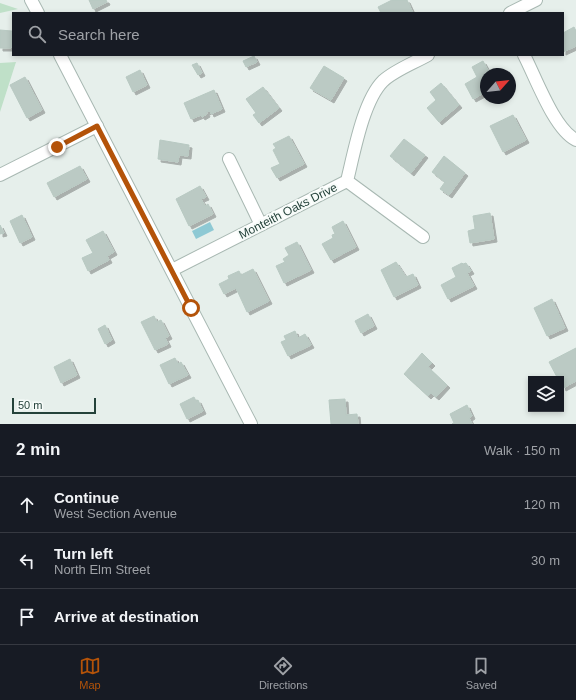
<!DOCTYPE html>
<html lang="en">
<head>
<meta charset="utf-8">
<style>
  :root { --surface:#171b24; --page:#20242c; --text:#f1f3f6; --muted:#9ea1a6; --line:#363941; --accent:#b45309 }
  body { margin:0; font-family:Arial,sans-serif; background:var(--page); color:var(--text) }
  .controls { position:absolute; right:12px; bottom:12px; display:grid; overflow:hidden; border-radius:0px; box-shadow:0 2px 6px #0003 }
  .controls button { width:36px; height:36px; display:grid; place-items:center; padding:0; border:0; border-bottom:1px solid var(--line); background:var(--surface); color:var(--text); font:20px sans-serif }
  .compass { position:absolute; left:480px; top:68px; width:36px; height:36px; border-radius:50%; background:var(--surface); box-shadow:0 2px 6px #0003; rotate:63deg }
  .scale { position:absolute; left:12px; bottom:10px; width:84px; box-sizing:border-box; padding-left:4px; border:2px solid #24423a; border-top:0; font-size:11px; line-height:14px; white-space:nowrap; color:#24423a; -webkit-text-stroke:3px #f7fbf9; paint-order:stroke }
  .stop { position:absolute; width:12px; height:12px; margin:-9px; border:3px solid #b45309; border-radius:50%; background:#fff }
  .stop.end { background:#b45309; border-color:#fff; box-shadow:0 1px 4px #0008 }
  .list { margin:0; padding:0; list-style:none }
  h2 { display:flex; justify-content:space-between; align-items:center; height:52px; margin:0; padding:0 16px; font-size:17px }
  h2 small { font-size:13px; font-weight:400; color:var(--muted) }
  .list li { display:grid; grid-template-columns:26px 1fr auto; gap:12px; align-items:center; box-sizing:border-box; height:56px; padding:0 16px; border-top:1px solid var(--line) }
  .list b { display:block; font-size:15px; white-space:nowrap }
  .list p { margin:0; font-size:13px; white-space:nowrap; color:var(--muted) }
  .list em { font-size:13px; font-style:normal; color:var(--muted) }
  .icon { flex:none; width:22px; height:22px; fill:none; stroke:currentColor; stroke-width:2; stroke-linecap:round; stroke-linejoin:round }
  .map { position:relative; flex:none; width:576px; height:424px; overflow:hidden }
  .search { position:absolute; background:var(--surface); box-shadow:0 2px 6px #0003; left:12px; right:12px; top:12px; height:44px; display:flex; align-items:center; gap:10px; box-sizing:border-box; padding:0 14px; border-radius:0px; color:var(--muted); font-size:15px }
  .sheet { height:220px; background:var(--surface) }
  nav { display:flex; justify-content:space-around; align-items:center; box-sizing:border-box; height:56px; border-top:1px solid var(--line); background:var(--surface); font-size:11px; color:var(--muted) }
  nav a { display:grid; justify-items:center; gap:2px }
  nav .on { color:var(--accent) }
  .map>svg:first-child { display:block }
</style>
</head>
<body>
<div class="map">
<svg width="576" height="424" viewBox="0 0 576 424">
  <defs>
    <filter id="shadow"><feDropShadow dx="3" dy="3" stdDeviation="0" flood-color="#0004"/></filter>
  </defs>
  <rect width="100%" height="100%" fill="#e6efeb"/>
  <!-- green -->
  <path fill="#bfe0c8" d="M0,3L18,9L0,13Z
    M16,62L0,112V63Z"/>
  <!-- water -->
  <path fill="#8ec9d4" d="M210,222L214,230L196,239L192,231Z"/>
  <!-- building -->
  <path fill="#bbcac4" stroke="#b8c9c2" filter="url(#shadow)" d="M89,0H106L107,2L93,9Z
    M392,0H407L413,13H381L378,7Z
    M574,27L576,31V46L563,52V33Z
    M0,30L12,31L11,48H0Z
    M254,56L257,62L246,67L243,61Z
    M483,61L490,74H486V92L473,99L465,84L477,77L472,67Z
    M197,63L202,73L198,75L192,65Z
    M324,66L344,78L331,100L310,88Z
    M140,70L147,85L133,92L126,77Z
    M25,77L42,110L27,118L10,85Z
    M441,83L459,105L439,122L427,108L436,100L430,92Z
    M263,87L279,108L259,123L253,115L256,113L246,99Z
    M214,90L222,109L211,114L210,111L206,112L207,114L202,117L201,115L191,119L184,103Z
    M513,115L526,140L503,152L490,126Z
    M289,136L304,164L277,178L271,168L280,164L273,150L276,148L273,144Z
    M404,139L425,155L411,173L390,156Z
    M160,140L189,145L188,156L179,155L178,162L158,159Z
    M444,156L465,173L449,195L440,189L445,182L432,172Z
    M80,166L87,179L54,197L47,183Z
    M200,186L206,197L201,199L205,206L208,204L213,214L189,226L176,199Z
    M490,213L494,239L470,243L468,231L475,229L473,216Z
    M22,215L32,237L20,243L10,221Z
    M343,221L356,247L331,260L322,244L333,238L332,235L335,234L332,227Z
    M0,225L4,233L0,234Z
    M103,231L114,252L107,256L109,260L88,271L82,258L93,253L86,240Z
    M297,242L311,270L284,283L276,266L285,262L283,259L289,255L285,248Z
    M396,262L406,277L413,274L418,285L394,297L381,270Z
    M462,263L463,264L466,263L471,271L467,273L474,286L448,299L441,285L456,277L452,268Z
    M253,269L269,301L247,312L236,288L224,294L219,284L229,279L228,276L239,271L241,275Z
    M552,299L565,328L547,336L534,308Z
    M368,314L374,326L361,333L355,321Z
    M154,316L157,322L161,320L169,336L165,338L168,344L155,350L141,322Z
    M105,325L112,340L105,344L98,329Z
    M295,331L298,338L305,334L311,345L288,356L281,342L286,340L284,336Z
    M576,348V381L563,388L561,379H558L549,362Z
    M422,353L432,363L428,367L447,385L436,397L431,393L428,396L404,374Z
    M175,358L178,364L181,362L188,375L169,384L160,365Z
    M70,359L77,375L61,383L54,367Z
    M194,397L196,401L198,400L203,411L187,419L180,404Z
    M345,399L346,415L357,414L358,424H331L329,400Z
    M467,405L472,416L469,418L472,424H452L454,423L450,414Z"/>
  <g fill="none" stroke-linecap="round" stroke-linejoin="round">
    <!-- minor casing -->
    <g stroke="#a8b8b2" stroke-width="14">
      <path id="minor" d="M510,13L536,0
        M524,55C536,78 554,129 576,140
        M229,159L261,225
        M0,175L97,126
        M347,181L423,237
        M172,270L347,181C354,153 363,101 383,81C395,70 414,63 428,55"/>
    </g>
    <!-- tertiary casing -->
    <g stroke="#a8b8b2" stroke-width="14">
      <path id="tertiary" d="M31,0L38,13
        M60,55L251,424"/>
    </g>
    <!-- minor -->
    <use href="#minor" stroke="#fff" stroke-width="12"/>
    <!-- tertiary -->
    <use href="#tertiary" stroke="#fff" stroke-width="12"/>
  </g>
  <g fill="none" stroke-linecap="round" stroke-linejoin="round">
    <!-- route -->
    <path stroke="#b45309" stroke-width="5" d="M57,147L97,126L191,308"/>
  </g>
  <g text-anchor="middle" dominant-baseline="central" stroke-width="4" stroke-linejoin="round" paint-order="stroke">
    <!-- street labels -->
    <g font-size="12" fill="#24423a" stroke="#f7fbf9">
      <text transform="translate(288 211) rotate(-27)">Monteith Oaks Drive</text>
    </g>
  </g>
</svg>
<div class="controls">
<button><svg class="icon" aria-label="layers" viewBox="0 0 24 24"><path d="M12 4l9 5-9 5-9-5zM3 14l9 5 9-5"/></svg></button>
</div>
<svg class="compass" viewBox="-18 -18 36 36"><path d="M0-13l5 13h-10z" fill="#e53935"/><path d="M0 13l5-13h-10z" fill="#9ea1a6"/></svg>
<div class="scale">50 m</div>
<div class="stop" style="left:191px;top:308px"></div>
<div class="stop end" style="left:57px;top:147px"></div>
<div class="search"><svg class="icon" aria-label="search" viewBox="0 0 24 24"><circle cx="10" cy="10" r="6"/><path d="M15 15l6 6"/></svg>Search here</div>
</div>
<section class="sheet">
<h2>2 min<small>Walk · 150 m</small></h2>
<ul class="list">
<li><svg class="icon" aria-label="ahead" viewBox="0 0 24 24"><path d="M12 20V5M6 11l6-6 6 6"/></svg><div><b>Continue</b><p>West Section Avenue</p></div><em>120 m</em></li>
<li><svg class="icon" aria-label="left" viewBox="0 0 24 24"><path d="M17 20v-9H6M10 6l-5 5 5 5"/></svg><div><b>Turn left</b><p>North Elm Street</p></div><em>30 m</em></li>
<li><svg class="icon" aria-label="arrive" viewBox="0 0 24 24"><path d="M6 21V4h12l-3 4 3 4H6"/></svg><div><b>Arrive at destination</b></div></li>
</ul>
</section>
<nav>
<a class="on"><svg class="icon" aria-label="map" viewBox="0 0 24 24"><path d="M3 6l6-2 6 2 6-2v14l-6 2-6-2-6 2zM9 4v14M15 6v14"/></svg>Map</a>
<a><svg class="icon" aria-label="directions" viewBox="0 0 24 24"><path d="M12 3l9 9-9 9-9-9zM9 14v-3h6M13 9l2 2-2 2"/></svg>Directions</a>
<a><svg class="icon" aria-label="saved" viewBox="0 0 24 24"><path d="M7 4h10v16l-5-4-5 4z"/></svg>Saved</a>
</nav>
</body>
</html>
